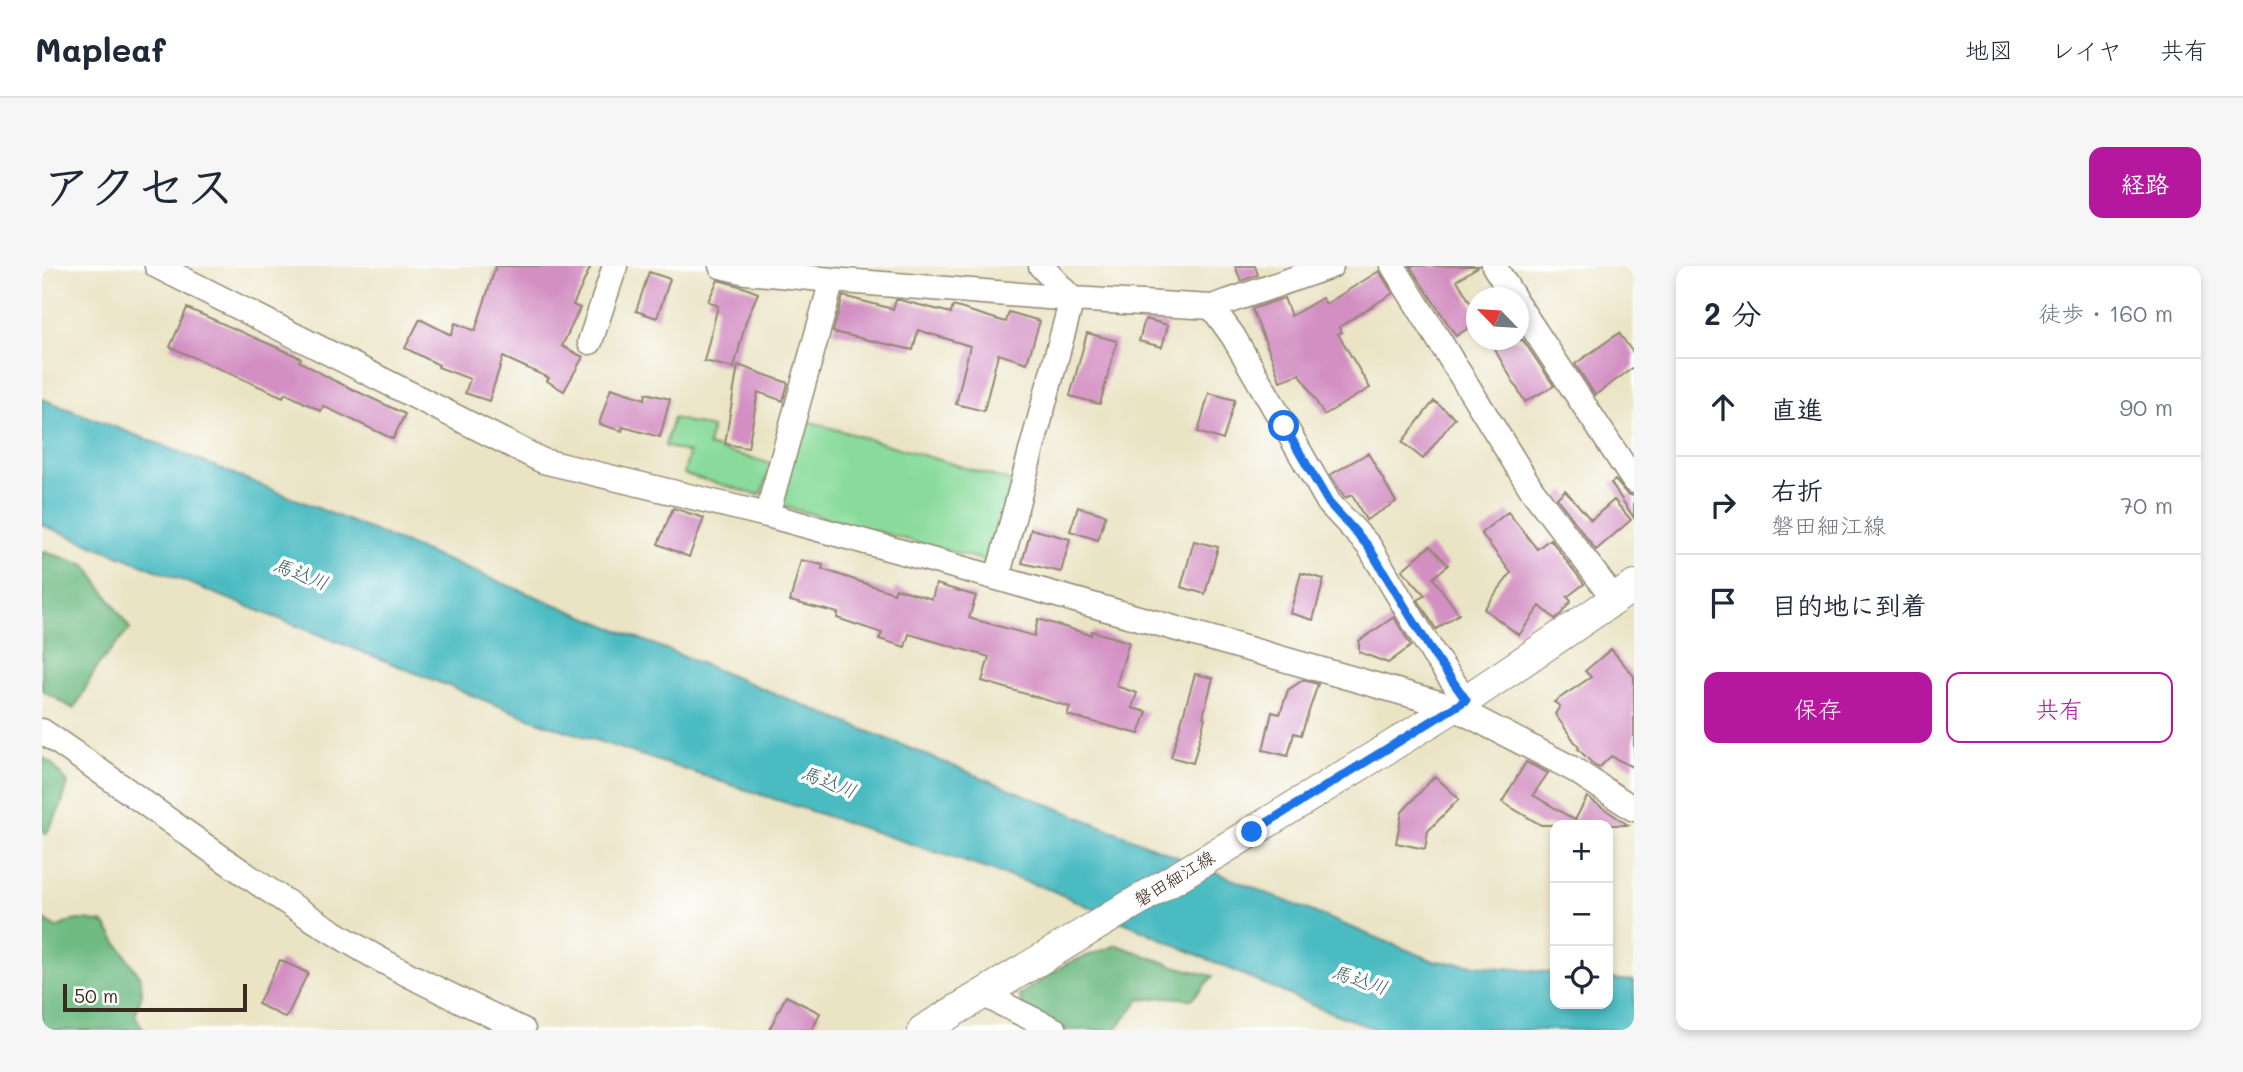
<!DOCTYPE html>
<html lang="ja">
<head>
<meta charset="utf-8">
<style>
  :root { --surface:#fff; --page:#f6f6f7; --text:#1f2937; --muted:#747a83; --line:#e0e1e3; --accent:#b5179e }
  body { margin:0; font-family:Mali,"Klee One",sans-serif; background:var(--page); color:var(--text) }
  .controls { position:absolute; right:21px; bottom:21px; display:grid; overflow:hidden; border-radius:14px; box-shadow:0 4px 10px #0003 }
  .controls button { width:63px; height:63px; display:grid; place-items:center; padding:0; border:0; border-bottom:2px solid var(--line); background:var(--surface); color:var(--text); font:35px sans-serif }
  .compass { position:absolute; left:1424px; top:21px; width:63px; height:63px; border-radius:50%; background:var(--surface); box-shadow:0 4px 10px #0003; rotate:295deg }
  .scale { position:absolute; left:21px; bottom:18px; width:184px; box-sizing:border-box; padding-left:7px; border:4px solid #3b2a1e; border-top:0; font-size:19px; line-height:24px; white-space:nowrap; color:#3b2a1e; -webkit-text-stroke:5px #fff; paint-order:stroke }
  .stop { position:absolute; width:21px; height:21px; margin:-16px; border:5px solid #1a73e8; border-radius:50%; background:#fff }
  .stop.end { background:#1a73e8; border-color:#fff; box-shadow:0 2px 7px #0008 }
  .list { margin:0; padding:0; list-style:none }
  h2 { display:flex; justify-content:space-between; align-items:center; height:91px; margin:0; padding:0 28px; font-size:30px }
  h2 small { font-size:23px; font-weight:400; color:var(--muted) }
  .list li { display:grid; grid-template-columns:46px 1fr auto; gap:21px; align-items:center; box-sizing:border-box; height:98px; padding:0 28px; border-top:2px solid var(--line) }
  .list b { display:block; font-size:26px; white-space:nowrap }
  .list p { margin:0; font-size:23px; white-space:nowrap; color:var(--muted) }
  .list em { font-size:23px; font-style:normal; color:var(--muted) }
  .actions { display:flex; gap:14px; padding:21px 28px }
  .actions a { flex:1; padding:16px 0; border:2px solid var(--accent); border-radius:14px; text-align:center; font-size:24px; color:var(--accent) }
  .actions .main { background:var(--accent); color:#fff }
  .icon { flex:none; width:38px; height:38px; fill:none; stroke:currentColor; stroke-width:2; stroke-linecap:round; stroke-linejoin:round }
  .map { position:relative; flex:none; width:1592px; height:764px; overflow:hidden; border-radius:14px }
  header { display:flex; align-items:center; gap:42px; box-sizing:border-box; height:98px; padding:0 35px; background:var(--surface); border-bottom:2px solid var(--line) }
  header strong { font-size:33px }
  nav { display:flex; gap:38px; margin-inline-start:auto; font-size:24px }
  .intro { display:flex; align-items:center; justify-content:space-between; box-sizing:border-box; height:168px; padding:0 42px }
  h1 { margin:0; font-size:49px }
  .button { padding:18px 32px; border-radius:14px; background:var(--accent); color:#fff; font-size:24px; font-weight:700 }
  main { display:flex; gap:42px; padding:0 42px }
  aside { flex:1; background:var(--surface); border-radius:14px; box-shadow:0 4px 10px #0003 }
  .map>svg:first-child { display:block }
</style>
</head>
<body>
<header>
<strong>Mapleaf</strong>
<nav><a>地図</a><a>レイヤ</a><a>共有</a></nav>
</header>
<div class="intro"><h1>アクセス</h1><a class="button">経路</a></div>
<main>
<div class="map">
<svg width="1592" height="764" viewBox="0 0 1592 764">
  <rect width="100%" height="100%" fill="#fff"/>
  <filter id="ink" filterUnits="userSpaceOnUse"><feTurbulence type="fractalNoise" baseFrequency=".0143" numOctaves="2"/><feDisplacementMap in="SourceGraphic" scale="14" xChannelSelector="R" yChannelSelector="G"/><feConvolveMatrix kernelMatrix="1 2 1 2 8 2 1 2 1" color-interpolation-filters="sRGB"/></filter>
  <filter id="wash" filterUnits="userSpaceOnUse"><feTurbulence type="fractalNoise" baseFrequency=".00686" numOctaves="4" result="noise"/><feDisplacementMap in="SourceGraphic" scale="28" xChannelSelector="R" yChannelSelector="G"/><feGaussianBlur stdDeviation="1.57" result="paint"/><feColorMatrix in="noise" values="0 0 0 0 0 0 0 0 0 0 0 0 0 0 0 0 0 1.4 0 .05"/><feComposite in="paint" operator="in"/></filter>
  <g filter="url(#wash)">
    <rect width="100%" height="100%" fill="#eae4c5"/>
    <!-- green -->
    <path fill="#8adb9b" stroke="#62825c" stroke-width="2" d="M631,152L670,162L666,180L730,198L721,224L717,229L642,208L647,187L623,180Z
      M759,153L971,216L952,289L944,295L736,239Z"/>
    <!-- forest -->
    <path fill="#6fbb83" stroke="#557250" stroke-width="2" d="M0,285L44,299L88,363L56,399L32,443L0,424Z
      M0,491L10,498L26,517L19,540L4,568L0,566Z
      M0,652L14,662C35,651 39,653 62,657L98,711L100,727L93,750L102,764H0Z
      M1075,679L1132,700L1171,710L1150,733L1123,731L1097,734L1073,764H1024L982,744L977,729L1026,697Z"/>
    <!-- water -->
    <path fill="#4cbbc2" stroke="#447270" stroke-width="2" d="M0,133L135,185L1392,695L1513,707V738H1566V713L1592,715V764H1336L1272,740L1009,624L495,455L0,259Z"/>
    <g id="blocks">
      <!-- building -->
      <path fill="#d38fc2" d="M454,0H549L531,39L538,42L520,80L541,91L522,125L505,115L507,112L461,91L447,135L423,127L428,113L396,101L397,99L363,82L378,53L409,69L413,57L433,65Z
        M1193,0H1213L1216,9L1199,15Z
        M1368,0H1437L1415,14L1434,46V57L1414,70Z
        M1337,5L1351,27L1297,61L1300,66L1296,68L1328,122L1282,149L1258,108L1238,115L1232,97L1210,43L1242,32L1249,50L1280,32L1284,38Z
        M607,6L628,13L615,52L594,45Z
        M676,14L701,21L716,27L704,55L692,102L662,95L676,40L666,35Z
        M801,30L851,43L854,34H858L909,47L911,40L964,56L967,46L998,55L985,97L956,88L942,145L914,138L928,80L876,64L871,84L791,66Z
        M145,42L259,92L257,95L293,115L363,148L351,173L281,140L279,145L243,127L241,131L128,81Z
        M1103,53L1126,59L1120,81L1097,75Z
        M1045,67L1075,75L1058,138L1028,130Z
        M1577,67L1592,88V101L1553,129L1533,98Z
        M1447,74H1481L1512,120L1483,136Z
        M696,99L746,117L741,135L716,126L706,182L683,178Z
        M569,122L603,133L604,127L628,133L618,171L581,161L580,165L557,158Z
        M1167,127L1193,134L1181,174L1156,166Z
        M1392,135L1413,152L1381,193L1360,176Z
        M1326,187L1354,236L1324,254L1310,229L1303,232L1288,209Z
        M1573,214L1585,228L1592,230V252L1569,217Z
        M1523,224L1549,254L1572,234L1589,254L1554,284L1515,232Z
        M1036,241L1064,249L1056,274L1028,265Z
        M631,242L662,252L647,291L616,278Z
        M1466,246L1495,283L1508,273L1542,318L1525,331L1529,335L1518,349L1513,353L1498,340L1477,369L1442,343L1469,307L1439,267Z
        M989,263L1028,273L1019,306L980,297Z
        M1152,275L1176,281L1163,328L1139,321Z
        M1388,280L1406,299L1391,312L1417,348L1394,363L1376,334L1383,329L1360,304Z
        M759,294L781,299L780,303L852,327L854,322L890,333L894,318L934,330L927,352L992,370L996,353L1049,369L1050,365L1087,376L1074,420L1095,427L1090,442L1105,446L1097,468L1025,449L1028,441L940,415L947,391L867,368L863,381L837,373L840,367L795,352L796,347L748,335Z
        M1259,307L1282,313L1271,354L1248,347Z
        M1352,351L1369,380L1346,397L1317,386V375Z
        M1569,383L1592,410V502L1569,490L1557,502L1551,498L1536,483L1537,482L1513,448L1518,440L1512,436L1549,411L1543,405Z
        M1153,408L1171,412L1161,451L1163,452L1151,497L1129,491Z
        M1261,414L1276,418L1259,469L1252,467L1246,490L1221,484L1230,446L1238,448L1246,424Z
        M1484,496L1506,507L1491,529L1533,554L1545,531L1586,559H1499L1460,536Z
        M1393,510L1417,533L1386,565L1383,583L1354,577L1360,546Z
        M238,694L266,707L244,752L216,738Z
        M744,730L778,747L770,764H727Z"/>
    </g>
  </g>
  <g filter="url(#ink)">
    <use href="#blocks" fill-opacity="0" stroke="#928772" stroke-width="2"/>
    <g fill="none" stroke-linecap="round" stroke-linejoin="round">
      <!-- minor casing -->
      <g stroke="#928772" stroke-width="27">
        <path id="minor" d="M115,0L501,195L725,249L955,312L1411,441L1531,503L1592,543
          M679,0L704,6L790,14L1030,33L1170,41L1289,0
          M1351,0L1490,224L1573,334
          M1452,0L1472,32
          M1476,39L1592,215
          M1170,41L1191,70L1287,237L1327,280L1392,389L1424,434
          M548,76L573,0
          M725,249L790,14
          M955,312L1030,33L999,0
          M0,465C102,534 200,611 306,675C362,709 422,736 481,764
          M940,728L1013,764"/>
      </g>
      <!-- major casing -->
      <g stroke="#928772" stroke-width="32">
        <path id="major" d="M881,764L1210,566L1424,434L1592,320"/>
      </g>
      <!-- minor -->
      <use href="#minor" stroke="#fff" stroke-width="24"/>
      <!-- major -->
      <use href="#major" stroke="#fff" stroke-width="30"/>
    </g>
  </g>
  <g fill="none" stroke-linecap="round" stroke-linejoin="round" filter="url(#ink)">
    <!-- route -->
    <path stroke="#1a73e8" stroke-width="9" d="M1210,566L1424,434L1392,389L1326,280L1287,237L1242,160"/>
  </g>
  <g text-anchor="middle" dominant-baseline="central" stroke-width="7" stroke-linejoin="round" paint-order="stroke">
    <!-- street labels -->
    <g font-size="18" fill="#3b2a1e" stroke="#fff">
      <text transform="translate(1132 612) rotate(-31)">磐田細江線</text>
    </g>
    <!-- water labels -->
    <g font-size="19" font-style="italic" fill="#426460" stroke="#fff">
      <text transform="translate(259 307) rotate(21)">馬込川</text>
      <text transform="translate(787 515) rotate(21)">馬込川</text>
      <text transform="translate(1318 713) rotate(18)">馬込川</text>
    </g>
  </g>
</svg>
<div class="controls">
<button>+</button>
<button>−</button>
<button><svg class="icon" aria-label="locate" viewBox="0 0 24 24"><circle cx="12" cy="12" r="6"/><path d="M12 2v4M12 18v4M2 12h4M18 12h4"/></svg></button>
</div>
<svg class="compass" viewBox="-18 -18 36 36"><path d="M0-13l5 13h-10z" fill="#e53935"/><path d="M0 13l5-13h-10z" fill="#747a83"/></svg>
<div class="scale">50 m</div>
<div class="stop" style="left:1242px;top:160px"></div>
<div class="stop end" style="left:1210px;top:566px"></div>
</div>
<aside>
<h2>2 分<small>徒歩 · 160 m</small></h2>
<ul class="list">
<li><svg class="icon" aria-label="ahead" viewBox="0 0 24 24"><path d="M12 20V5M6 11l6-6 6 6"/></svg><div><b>直進</b></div><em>90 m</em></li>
<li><svg class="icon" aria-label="right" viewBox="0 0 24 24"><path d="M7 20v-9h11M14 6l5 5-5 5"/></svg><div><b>右折</b><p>磐田細江線</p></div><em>70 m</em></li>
<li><svg class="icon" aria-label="arrive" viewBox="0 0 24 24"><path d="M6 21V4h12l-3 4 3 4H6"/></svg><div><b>目的地に到着</b></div></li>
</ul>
<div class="actions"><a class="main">保存</a><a>共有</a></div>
</aside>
</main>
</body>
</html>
